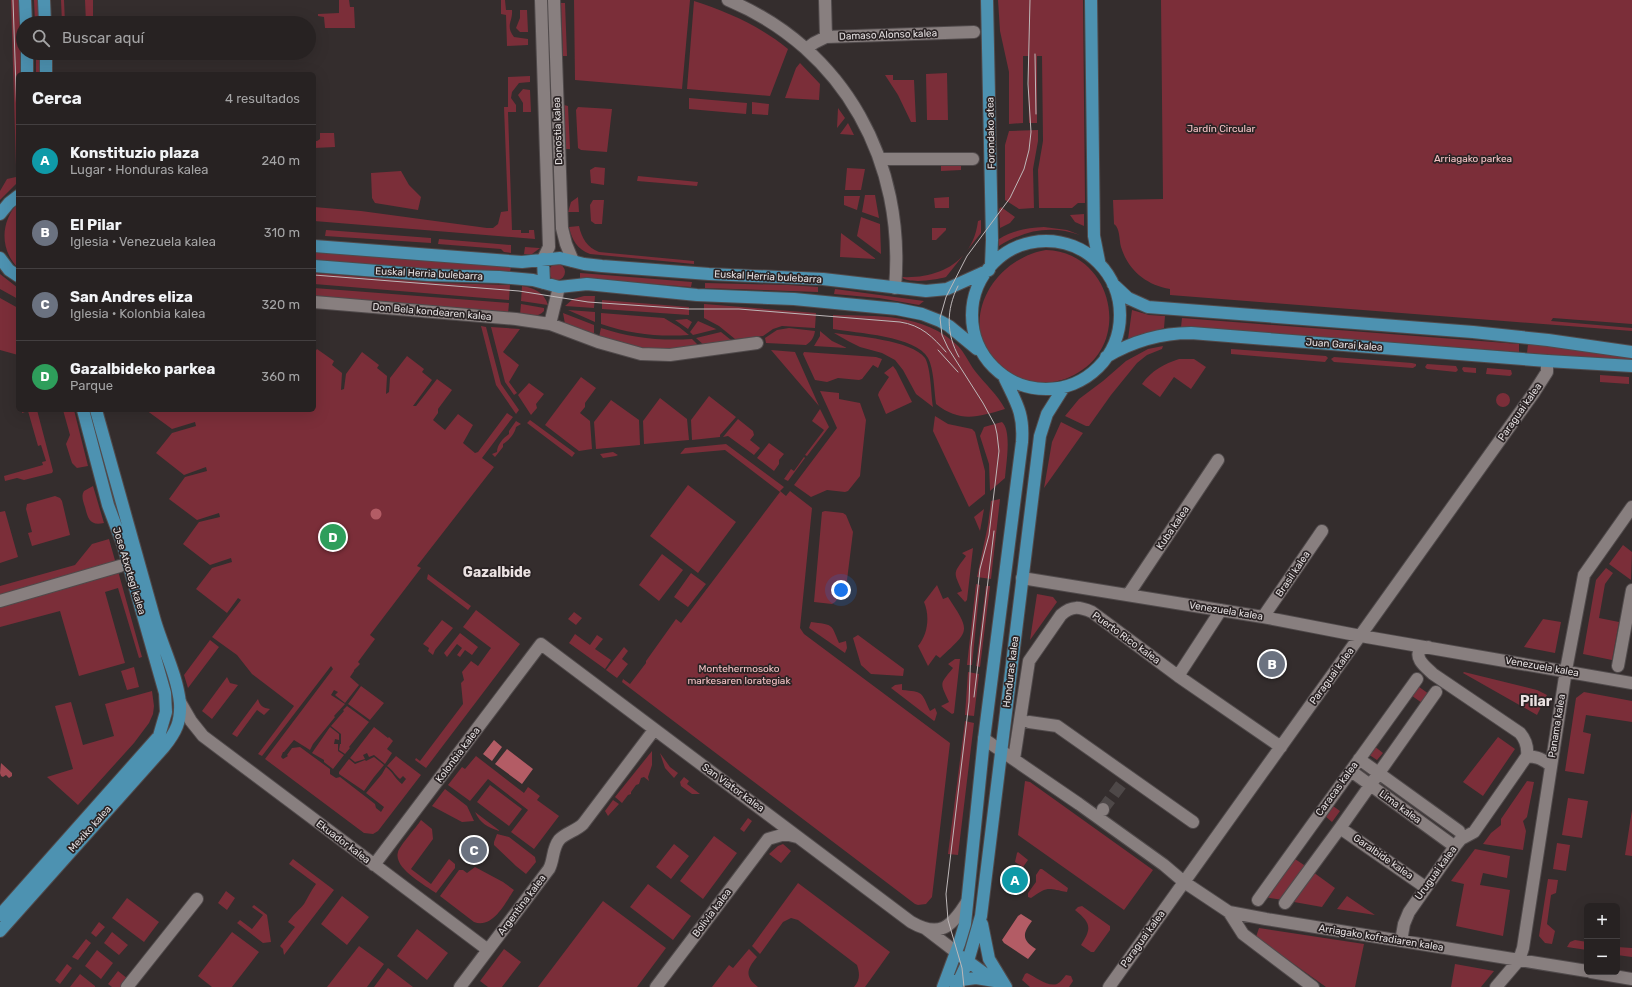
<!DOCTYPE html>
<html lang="es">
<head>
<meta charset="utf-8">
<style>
  :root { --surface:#272222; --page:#332f2f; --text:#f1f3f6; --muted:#a4a4a5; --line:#433f40; --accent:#6ac3f1 }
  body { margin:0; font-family:Rubik,sans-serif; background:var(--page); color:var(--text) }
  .controls { position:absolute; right:12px; bottom:12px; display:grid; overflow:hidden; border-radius:6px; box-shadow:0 4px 16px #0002 }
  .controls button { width:36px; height:36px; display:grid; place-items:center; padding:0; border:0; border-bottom:1px solid var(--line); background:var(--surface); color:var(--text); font:20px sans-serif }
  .you { position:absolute; left:841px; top:590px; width:14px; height:14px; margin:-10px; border:3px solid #fff; border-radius:50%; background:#1a73e8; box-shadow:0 0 0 6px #1a73e833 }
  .badge { display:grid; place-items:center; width:26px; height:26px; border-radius:50%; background:var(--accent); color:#fff; font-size:13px; font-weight:700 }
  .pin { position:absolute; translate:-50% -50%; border:2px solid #fff; box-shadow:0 1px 4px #0006 }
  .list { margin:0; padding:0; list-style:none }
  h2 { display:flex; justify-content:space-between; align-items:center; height:52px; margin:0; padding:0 16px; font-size:17px }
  h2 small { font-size:13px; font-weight:400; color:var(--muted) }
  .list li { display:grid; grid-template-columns:26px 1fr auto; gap:12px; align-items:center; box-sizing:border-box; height:72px; padding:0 16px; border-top:1px solid var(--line) }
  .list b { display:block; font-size:15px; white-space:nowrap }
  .list p { margin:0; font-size:13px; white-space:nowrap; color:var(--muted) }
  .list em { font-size:13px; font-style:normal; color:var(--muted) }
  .icon { flex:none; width:22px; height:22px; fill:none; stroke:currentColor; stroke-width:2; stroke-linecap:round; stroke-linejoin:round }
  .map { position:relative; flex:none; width:1632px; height:987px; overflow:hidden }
  .search { position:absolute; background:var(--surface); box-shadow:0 4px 16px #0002; left:16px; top:16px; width:300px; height:44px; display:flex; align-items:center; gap:10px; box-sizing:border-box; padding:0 14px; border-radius:22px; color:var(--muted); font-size:15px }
  .panel { position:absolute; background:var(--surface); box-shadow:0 4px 16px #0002; left:16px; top:72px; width:300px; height:340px; border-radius:6px }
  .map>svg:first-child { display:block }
</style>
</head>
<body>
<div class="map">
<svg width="1632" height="987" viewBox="0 0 1632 987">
  <rect width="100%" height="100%" fill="#342d2d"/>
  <!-- green -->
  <path fill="#7b2e39" d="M11,0H20L22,74H18V166H16Z
    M34,0H40V23H35Z
    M61,0H64L65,23H62Z
    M85,0H93V23H86Z
    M339,0H349L350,7H354L355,28H325L324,17L318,16V14L339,13Z
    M501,0H505L506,10H512C513,22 505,25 514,37L528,39V45L507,46L506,15L501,14Z
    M545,0H550L551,60H547Z
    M574,0H690L682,89L575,80Z
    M998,0H1083L1085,203H1078L1072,208H1039L1038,170L1043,141L1042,56H1037V123H1029L1028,56H1023V123L1009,124V72L1000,31Z
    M1161,0H1632V324L1553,318L1551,321L1632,328V331L1170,295V289C1146,285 1128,270 1121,247C1119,239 1120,228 1114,224L1113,200L1163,199Z
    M694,1C728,12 760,26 788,49L770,96L687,89Z
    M561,3H565L567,56H563Z
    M520,10H527L528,32H520L516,28L520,18Z
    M36,53H41L42,74H36Z
    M800,63L820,84L819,100L785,98L796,68Z
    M548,72H552L555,158L551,160Z
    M947,73L948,120H927L926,74Z
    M885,75H893V80H914L916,122H911L898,95Z
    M530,76V82L519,83L512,92L511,98L516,105V112H508L512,230H521V233H529V230H534L535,239L314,221V207L361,211L487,228H493L498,224L501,212L508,211L504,107H508V77Z
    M523,89L530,90L531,112H523V103L518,95Z
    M689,98L747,103L746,114L689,109Z
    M752,102L769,104L768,115L752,114Z
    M564,105L568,106L570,149H566Z
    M578,107L612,109L607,152L581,150L578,148L576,110Z
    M838,108L845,118L837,128Z
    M848,123L854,135L840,134Z
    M1038,130V141L1033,169L1034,208L1019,209L1005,200V145L1009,131Z
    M320,133H334L335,147L314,148V141H317L320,139Z
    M941,165H961V170L941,171Z
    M595,167L605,168L604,185L591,183L590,170Z
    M847,168L865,169L861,190H845Z
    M401,171L409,185L421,197L418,210L375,203L372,198L371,173Z
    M638,176L698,182L697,186L637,181Z
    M16,177V184L0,200V191L7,179Z
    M865,195H875L879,218L862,212Z
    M844,196H860L857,210L844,205Z
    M578,197L579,212H568L571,202Z
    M949,197V208H935L934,198Z
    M593,200H604L602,224H595L591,221L590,205Z
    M18,203V268C0,250 0,222 18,203Z
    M1001,207L1015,217L1010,223L1000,228L999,209Z
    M1084,214V226L1075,222L1070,215Z
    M861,217L880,224L881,254L857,236Z
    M981,220V233L946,277C936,280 909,284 901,277C939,279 973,262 978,221Z
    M579,226C582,239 587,247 599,252L694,261V264L590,254C577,249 572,240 569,227Z
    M1044,227L1067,230L1080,235C1051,225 1025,230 999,246V239C1013,230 1028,228 1044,227Z
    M932,228H946V230L936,240H932Z
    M326,230L431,238V243L325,236Z
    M841,233L876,259L840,257Z
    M439,239L511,245V253L504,252L501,249L438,244Z
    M525,247L539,248H540L532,254H524Z
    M1046,250C1113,252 1134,345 1074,375C1061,382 1046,384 1032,382C1017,379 1001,371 991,358C960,314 997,258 1046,250Z
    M314,252L511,267L510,272L474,270H437L314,260Z
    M549 272a8 8 0 1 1 16 0a8 8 0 1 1-16 0Z
    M314,273L442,283L510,285L509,300L314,284Z
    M580,273L692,282L691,287L580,278Z
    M0,274L18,288V299L0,289Z
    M705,283L788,285L818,287V292L705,288Z
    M522,286C534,288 544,292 548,305L521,301Z
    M314,288L509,303L508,314L314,298Z
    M835,289L924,301L919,305L879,298L834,294Z
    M584,296H595L594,308L565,306L573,299Z
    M0,298L18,308V355L0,350Z
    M602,300L689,307V315L602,309Z
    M521,304L544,308V311C538,318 528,316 520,315Z
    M704,304L816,313L815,328L782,326L773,329L763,336L735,339L719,326L704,318Z
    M568,310L595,312V322Z
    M1132,310L1149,315L1165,316L1164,328L1128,339Z
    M563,313L594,325V335L565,324Z
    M601,313L664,318L679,327L689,335C658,337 630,334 601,324Z
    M833,315C875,316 925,313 958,346C965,353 969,363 975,371C985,384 998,395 1005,409C978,417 960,423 936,404C934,391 934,369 928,358C916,336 856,333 833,329Z
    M1182,318L1519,344V352L1181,327Z
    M687,319L692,322L688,329L675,320Z
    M698,321L716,329H717L693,335L690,332Z
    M481,326L486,327L501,384L519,410L516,414L496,385Z
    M491,327L520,329L503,352L519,365L509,382L517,393L514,395L505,382Z
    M601,328C631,338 660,341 692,339L700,347L674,350L639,348L599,337Z
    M789,328L815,331C814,337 812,341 806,345L766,343L765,338L777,330Z
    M820,331L832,341L847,348L814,346L820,336Z
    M721,332L731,340L705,346L696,338Z
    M834,333C855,336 912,340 925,358C931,368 931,395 933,407L916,394L903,370L895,360L882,353L860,347L848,341Z
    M1528,344L1632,356V361L1527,353Z
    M1163,346L1162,349L1147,355L1137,363L1111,395L1089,426H1086L1065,416L1079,399L1103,381L1126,361L1148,349Z
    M317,349L334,361L332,365L342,373L341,390L344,389L346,374L362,352L379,365L377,368L387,376L386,394L389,392L390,378L407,356L424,369L422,372L432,380L413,406H416L437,379L452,390L438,409V413L433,420L445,430L458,414L473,425L463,443L475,453L478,452L507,413L513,417L482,458L494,467L417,566L421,568L370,635L375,639L358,662L360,664L354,670V671L350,677L359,685L345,703L335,695L338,692L334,690L331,695L345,704L334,716L335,717L313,744L310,750L294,740L284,752H283L281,757L283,759L288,756L287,755L292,748L300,747L330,769V774L336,778L340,777L375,804L376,808L381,812L384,807L366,793L382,774L386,767C393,772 396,780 402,784L406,779L403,776L400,779C395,775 393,770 387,766L396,756L421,775L378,831L373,834L364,833L265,759L333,669L331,666L262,756L258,754L294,706L252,674L237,655L212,637L241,600L238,598L227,613L196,589L212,568L232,562L231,558L210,565L183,544L199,522L220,517L219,513L197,520L169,499L185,477L207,471L206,467L184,475L156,453L172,433L196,426L195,422L172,429L146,410H314V353Z
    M1231,349L1326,356L1328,358L1325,362L1231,354Z
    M771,350L795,352L819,406Z
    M804,352L876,357L882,359L878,368L873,365L862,379L859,380L838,378L827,382L815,380L803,354Z
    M1334,357L1412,363L1416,364V366L1413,368L1334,362L1331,359Z
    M1179,359H1194L1206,367L1191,389L1174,377L1160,397L1142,384C1152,370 1164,364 1179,359Z
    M1427,364L1456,366L1458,370L1456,372L1427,369L1425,367Z
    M893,366L896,370L912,402L886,414L878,395L879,392L889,377L884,373Z
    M1463,367L1476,368V373L1464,372L1462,369Z
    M1487,368L1511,370L1512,374L1510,376L1486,374Z
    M1600,375L1629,377V384L1600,382Z
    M581,377L596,388L585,403V407L580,413L590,421L592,449L579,451L545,425Z
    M529,383L544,394L536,404L537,408L531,415L518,395Z
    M820,391L839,393V399L860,403L866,420L860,476L848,491L845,492L827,490L811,497L794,485L837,428Z
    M1496 400a7 7 0 1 1 14 0a7 7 0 1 1-14 0Z
    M709,396L736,417L720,435V437L692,440L691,420Z
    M660,398L687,419L689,440L644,444L643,421Z
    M611,400L639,420L640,445L596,449L594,422Z
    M820,409L829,427L807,456L805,455L824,430L812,421Z
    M22,410H37L53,471L52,473L24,480L17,478L5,481L4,476L43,465L42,462L46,461L41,445L38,446L28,411L22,413Z
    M63,410H74L88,466L77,468L72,463L66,444L70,435Z
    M935,416L948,424L972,429L975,432L985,471V494L969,507L933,431Z
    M738,419L753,431L754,435L750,440L760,448L754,455L728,436L723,437Z
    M530,420L575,453L572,457L527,423Z
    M516,421L521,424L516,427C515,434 508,441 503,444V447L495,457L492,454L497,452C497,445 503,438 509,434V431Z
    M1002,422C1012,431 1006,464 1005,478L990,491L989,464L980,436L984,427Z
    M1061,422L1083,433L1044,488L1052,442Z
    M769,443L784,454L779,460V464L774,471L757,458Z
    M726,444L784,487L780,491L786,496L790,491L812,508L800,628L804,634L950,743L932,897L926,904L918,905L915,904L622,682L623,679L630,684L646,663V661L676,619L681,623L780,492L725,450L680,454L685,448Z
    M613,452L618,455L616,456L603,458L600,454Z
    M804,457L805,458L788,481L784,479L791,469L794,471Z
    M688,485L736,522L698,573L650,536Z
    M93,486L104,523C90,526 88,519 85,507C83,501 81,496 84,491Z
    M55,496L60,498L62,501L70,535L32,546L28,533L32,532L26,509L27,504Z
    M1000,499L991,579L977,577L988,525L991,501Z
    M984,509L980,531L974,517Z
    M5,511L18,557L0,563V512Z
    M825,511L843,513L846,515L853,532L846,588L835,602L832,604L814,602L822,512Z
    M109,539L116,564L0,598V586L75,565L92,544Z
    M1623,545L1632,552L1631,580L1609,564Z
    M973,548L967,600L965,602L957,593L962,591C953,571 953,574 966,556L962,553Z
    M662,554L683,570L659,601L639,585Z
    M1606,568L1613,573L1605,584L1599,618L1619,622L1612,660L1583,654L1596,580Z
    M118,571L142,657L139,658L118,588L105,592L125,663L79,676L60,611L0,627V604Z
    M691,573L706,584L688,607L674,597Z
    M428,574L471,606L468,610L427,579Z
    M976,584L980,585L972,665H967Z
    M937,585L943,599L948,597C971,632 970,630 940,658L936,655L928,666L918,646C928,634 930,616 924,602Z
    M986,586H990L980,667L976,666Z
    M1037,594L1053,597L1057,602L1030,640Z
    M476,610L520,644L426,768L415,760L416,758L420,761L463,704L461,683L464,680L462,672L471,661L478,666L491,648L463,627Z
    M574,612L582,618L576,625L568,619Z
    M1543,619L1561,622L1555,653L1524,647Z
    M442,620L453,628L435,650L433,655L428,651L429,648L423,644Z
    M811,622C833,625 831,623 839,643L846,641L847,648L845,653L809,628Z
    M460,633L478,647L472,655L465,650L460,657L457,655L462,648L457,644L447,657L444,653Z
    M575,634L590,645L597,635L603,639L595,649L611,660L605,669L569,643Z
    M858,635L904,669L903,676L871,674L861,665L853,638Z
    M210,640L219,647L188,688L184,675Z
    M624,647L628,651L622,659L628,664L617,678L606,670Z
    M955,659H960L954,713L952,714L941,706L949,702C940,682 939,685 953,668L948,664Z
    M134,667L139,687L127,690L121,671Z
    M968,672L979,674L974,716L965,715Z
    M1464,672L1537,690L1547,695L1537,715L1463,673Z
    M227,677L230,683L238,685L212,719L202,711Z
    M902,684V690C923,692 921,691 930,711L935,708L937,713L935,720L934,721L891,688L895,685Z
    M1415,684L1429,694L1422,703L1408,693Z
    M361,686L384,703L370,720L348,704Z
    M152,691L154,706L153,714L149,723L134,743L78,805L47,777L73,769L55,706L71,702L83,745L114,736L105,704Z
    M1584,692L1632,701V722L1586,715L1583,732L1591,734L1584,774L1565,771L1576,698Z
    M258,699C260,706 263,708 270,709L264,715L257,710L237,737L232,734Z
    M347,706L369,722L349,747L350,748L345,754L339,750L340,744H341V734L331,726L344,711L343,710Z
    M965,721L974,723L958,855L948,854Z
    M330,727L339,734V740L335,739L334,744H338V751L344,755L333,769L324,762V760L312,753Z
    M374,727L388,738L389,737L393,741L387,749L392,753L385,764L374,755L369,757L367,753L363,755L365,759L355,762L350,758Z
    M1498,737L1515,749L1483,796L1463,782Z
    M1374,746L1383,753L1377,760L1368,754Z
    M652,751V765L648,777L649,781L644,777L641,778L639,784L636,785L631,792V794L628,795L622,803L615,797Z
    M660,753L670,767L678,773L674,778L665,768Z
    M476,756L524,793L528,787L540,796L537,800L559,816L534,849L511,832L528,810L488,779L470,801L448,785L462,767L465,769Z
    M374,757L384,765L374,777L364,791L339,774V772L349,759L355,764L365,760L366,761Z
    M684,777L703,792L689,781L687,784L700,794H692L681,786L680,782Z
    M1025,781L1030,782L1153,870L1124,910L1018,835Z
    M1527,781L1534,782L1527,817L1523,821L1526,831L1523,850L1483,844L1491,833L1501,825V819Z
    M490,785L522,809L509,826L477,802Z
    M445,789L467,806L474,821L462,822L432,806Z
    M1568,798L1588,801L1582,838L1562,835Z
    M613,800L619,804L608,816L605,811Z
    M1333,806L1340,811L1332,822L1325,816Z
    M1632,810V856L1625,855Z
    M475,812L500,831C488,828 480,823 475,812Z
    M748,818L752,821L744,832L740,829Z
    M421,820L432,829L433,839L411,869L431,884L449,859L455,864V868L436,893C425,885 393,868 398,852C400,845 416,828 421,820Z
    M497,834L509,837L535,857L536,862L526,874L516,866L494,845V842Z
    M714,836L737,853L703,899L680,881Z
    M1557,843L1570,845L1566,871L1553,869Z
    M674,844L689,856L671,879L656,867Z
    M783,844L791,851L781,863L769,854L778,846Z
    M1475,849L1510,856L1507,878L1483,873L1480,885L1510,890L1503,936L1456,926L1464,884L1451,881Z
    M1018,852L1028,860L1023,867L1015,862L1017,853Z
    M1292,857L1307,867L1283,900L1264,897Z
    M293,859L334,890L284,955L283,949L280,946L295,927L288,922C293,915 300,909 304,904C308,897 311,891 316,884L289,864Z
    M475,867L503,882L514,890C505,903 493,929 474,922L440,896L459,870H463L467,873Z
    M1040,869H1042L1068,888L1067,892C1047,888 1048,886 1031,898L1028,897V893L1036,882V875Z
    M1313,872L1335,888L1322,907L1294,902Z
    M1548,879L1558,880L1556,893L1551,895L1547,924L1555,931L1552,944L1545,943L1539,936Z
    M798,883L890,952L865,987H854C860,980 860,974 857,965L798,920L791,918L783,922L760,954L752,946Z
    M648,884L691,916L673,940L630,907Z
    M226,891L235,898L227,910L218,903Z
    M342,896L369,917L347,945L321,924Z
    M1347,896L1375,915L1337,909Z
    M127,898L159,922L144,942L112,918Z
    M603,901L666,948L637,987H538Z
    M254,905L267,915L271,942L263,943L237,923L240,920L252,929L263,915L252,907Z
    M1082,906L1110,926V930L1094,952H1091L1081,945C1092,928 1091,923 1075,910L1078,907Z
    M99,922L105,927L96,937L91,933Z
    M1259,928L1364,944L1355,987H1326L1256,937Z
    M417,929L448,953L427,980L397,956Z
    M112,932L128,945L119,955L104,943Z
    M232,932L259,952L232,987H212L198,976Z
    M86,939L91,943L78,960L72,957Z
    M1575,940L1587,942V950L1567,947L1570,942Z
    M359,946L384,964L367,987H327Z
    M1617,947L1632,948V957L1617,955Z
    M504,949L521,962L502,987H488L480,981Z
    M749,949L757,957C747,969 744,976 758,987H712L729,965L733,968Z
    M97,950L113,963L101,979L85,966Z
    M67,964L72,968L60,984L55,980Z
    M1455,964L1494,971L1481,987H1451Z
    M388,968L413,987H374Z
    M118,971L128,979L121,987H112L108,984Z
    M1027,973C1036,977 1047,987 1057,984C1061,982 1063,978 1066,975L1071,976L1073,981L1069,987H1030L1022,980L1025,974Z
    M80,974L95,986V987H70Z"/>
  <!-- forest -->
  <path fill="#9f4953" d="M1,763L12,773V776L9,778L6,775L3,777L1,776L0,773Z"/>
  <!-- water -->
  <path fill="#b35c65" d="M1216 130a5 5 0 1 1 10 0a5 5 0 1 1-10 0Z
    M370.5 514a5.5 5.5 0 1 1 11 0a5.5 5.5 0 1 1-11 0Z
    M494,740L502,747L492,761L483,754Z
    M507,749L533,769L522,784L495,764Z
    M1021,914L1032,921C1022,934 1022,940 1036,949L1028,959L1004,943L1002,940L1018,916Z"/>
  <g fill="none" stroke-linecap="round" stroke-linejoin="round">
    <!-- minor-tunnel -->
    <path stroke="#4e4848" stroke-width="12" stroke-dasharray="12 6" stroke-linecap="butt" d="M1103,809L1126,778"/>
    <!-- minor casing -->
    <g stroke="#504a4b" stroke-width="14">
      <path id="minor" d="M541,0L549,247L543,259
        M554,0L562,228L566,244L573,261
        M728,0C845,49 906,163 895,288
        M825,0L826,37
        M806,49L814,43L826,37L974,32
        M880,159H973
        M314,302L516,319L550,324L598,342L641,354L670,355L757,343
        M550,324L559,287
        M1022,578L1263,617L1361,636L1632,683
        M1128,595L1218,460
        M0,601L120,566
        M1263,617L1322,531
        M1618,666L1632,590
        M1178,676L1221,610
        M180,702L191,721L203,736L488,950
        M1029,722L1057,726L1193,822
        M984,739L1079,804L1164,865L1184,882L1229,912L1266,919L1587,971
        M1527,756C1538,757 1543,759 1551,766
        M1014,759L1029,661L1061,615C1072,605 1080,607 1092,612L1178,676L1281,747
        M1359,759L1459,831
        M1351,771L1450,843
        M1103,810V809
        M1340,828L1425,887
        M374,865L541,644L911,922C939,938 951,928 967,902
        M1258,900L1417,679
        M1285,903L1340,828L1436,692
        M1229,912L1243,934L1313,987
        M926,929L956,952
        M1401,941L1404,924L1409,912L1456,845L1461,839L1474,832L1527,756C1528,747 1526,740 1520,733L1433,674C1426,667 1414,659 1420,649L1428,647
        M1591,972L1632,979
        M127,987L197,899
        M460,987L549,869C554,860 552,849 559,840C565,833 576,831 583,824L654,730
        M656,987L768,839L785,834L797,837
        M1109,987L1533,394L1547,372V361
        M1496,987L1519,960L1523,948L1566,670L1584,575L1632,507"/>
    </g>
    <!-- major casing -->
    <g stroke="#504a4b" stroke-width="14">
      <path id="major" d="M25,0L26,23
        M44,0L45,23
        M987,0L992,240L991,265
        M1091,0L1094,236L1099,261
        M27,53V74
        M46,53V74
        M0,214L9,203L18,196
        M972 315a74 74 0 1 1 148 0a74 74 0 1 1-148 0Z
        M314,246L522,262L560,258L584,264L602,266L709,274L823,279L926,291L947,289L989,270
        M0,258L9,270L18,276
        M543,259L544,283
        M314,266L428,275L499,277L533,280L559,287L587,284L697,295L794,299L897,309L922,314L940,321L949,326L977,349
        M1113,284L1128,298L1148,307L1473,332L1548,340L1632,352
        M1106,357C1133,341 1160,333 1191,333L1547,361L1632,366
        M0,915L159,736L166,712L165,693L123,545L108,505L83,410
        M982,924L989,959L1006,987
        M0,931L164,747C176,732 181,722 180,703C177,675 163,648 155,621C135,551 116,480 96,410
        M962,957L999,984
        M953,981L976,978L995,981
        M943,987L959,944L965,924L984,739L1022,442C1024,414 1017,404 1005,379
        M956,987L968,961L981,916L1040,436L1047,414L1064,387"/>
    </g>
    <!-- minor -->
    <use href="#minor" stroke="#887f7f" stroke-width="12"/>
    <!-- major -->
    <use href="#major" stroke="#4d92b1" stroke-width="12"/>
    <!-- tram -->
    <path stroke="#beb8b9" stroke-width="1" d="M13,0L18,147
      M1035,54L1036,114
      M314,275L519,291L588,302L689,309H739L900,322C921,325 933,337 946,352
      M958,286C946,310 946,334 959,357
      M938,350L958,372
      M974,697L994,531
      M964,987L962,968L948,920L946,894L969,702L971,647L980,569L989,535L999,451L997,434L995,425L983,403L948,348L942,335L940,318L946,297L967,256L1010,198L1024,169L1029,150L1031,132L1028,84L1030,0"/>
  </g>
  <g text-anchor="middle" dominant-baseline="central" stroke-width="3.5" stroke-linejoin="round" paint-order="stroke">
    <!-- street labels -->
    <g font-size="10" fill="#e4dfe0" stroke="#2a2324">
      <text transform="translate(888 35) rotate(-2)">Damaso Alonso kalea</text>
      <text transform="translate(558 131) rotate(-92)">Donostia kalea</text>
      <text transform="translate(991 133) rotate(-91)">Forondako atea</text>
      <text transform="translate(429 274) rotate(3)">Euskal Herria bulebarra</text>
      <text transform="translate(768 277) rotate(3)">Euskal Herria bulebarra</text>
      <text transform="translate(432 312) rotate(5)">Don Bela kondearen kalea</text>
      <text transform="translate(1344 345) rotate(4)">Juan Garai kalea</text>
      <text transform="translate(1520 412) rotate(-55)">Paraguai kalea</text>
      <text transform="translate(1173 528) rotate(-56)">Kuba kalea</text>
      <text transform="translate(129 571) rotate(73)">Jose Atxotegi kalea</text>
      <text transform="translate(1293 574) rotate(-56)">Brasil kalea</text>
      <text transform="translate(1226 611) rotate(9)">Venezuela kalea</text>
      <text transform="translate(1126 638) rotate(36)">Puerto Rico kalea</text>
      <text transform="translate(1542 667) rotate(10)">Venezuela kalea</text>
      <text transform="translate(1011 672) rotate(-83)">Honduras kalea</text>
      <text transform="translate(1332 676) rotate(-54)">Paraguai kalea</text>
      <text transform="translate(1557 726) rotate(-81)">Panama kalea</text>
      <text transform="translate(458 755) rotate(-53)">Kolonbia kalea</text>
      <text transform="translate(733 788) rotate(36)">San Viator kalea</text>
      <text transform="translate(1337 789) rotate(-54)">Caracas kalea</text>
      <text transform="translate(1400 807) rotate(36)">Lima kalea</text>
      <text transform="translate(90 829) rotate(-48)">Mexiko kalea</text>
      <text transform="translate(343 842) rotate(37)">Ekuador kalea</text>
      <text transform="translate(1383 857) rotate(35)">Garalbide kalea</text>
      <text transform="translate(1436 873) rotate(-54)">Uruguai kalea</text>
      <text transform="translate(522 905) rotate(-53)">Argentina kalea</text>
      <text transform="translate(712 913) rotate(-53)">Bolivia kalea</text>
      <text transform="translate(1381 938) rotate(9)">Arriagako kofradiaren kalea</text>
      <text transform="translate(1143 939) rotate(-54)">Paraguai kalea</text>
    </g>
    <!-- park labels -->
    <g font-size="10" fill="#f4c2c5" stroke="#2a2324">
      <text x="1221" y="129">Jardín Circular</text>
      <text x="1473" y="159">Arriagako parkea</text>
      <text x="739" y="669">Montehermosoko<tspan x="739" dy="12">markesaren lorategiak</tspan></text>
    </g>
    <!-- district labels -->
    <g font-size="14" font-weight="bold" fill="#eae1e1" stroke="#2a2324">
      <text x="497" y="572">Gazalbide</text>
      <text x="1536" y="701">Pilar</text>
    </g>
  </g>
</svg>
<div class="controls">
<button>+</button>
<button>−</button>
</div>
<div class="you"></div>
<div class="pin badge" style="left:1015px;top:880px;background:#0f9aa8">A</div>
<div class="pin badge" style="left:1272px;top:664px;background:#6b7280">B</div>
<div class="pin badge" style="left:474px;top:850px;background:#6b7280">C</div>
<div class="pin badge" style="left:333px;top:537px;background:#2e9e5b">D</div>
<div class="search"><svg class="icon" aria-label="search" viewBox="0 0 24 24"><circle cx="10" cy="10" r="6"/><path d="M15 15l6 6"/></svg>Buscar aquí</div>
<section class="panel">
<h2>Cerca<small>4 resultados</small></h2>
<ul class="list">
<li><span class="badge" style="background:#0f9aa8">A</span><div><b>Konstituzio plaza</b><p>Lugar · Honduras kalea</p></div><em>240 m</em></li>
<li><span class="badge" style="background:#6b7280">B</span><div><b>El Pilar</b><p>Iglesia · Venezuela kalea</p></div><em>310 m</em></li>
<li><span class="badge" style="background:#6b7280">C</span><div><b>San Andres eliza</b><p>Iglesia · Kolonbia kalea</p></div><em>320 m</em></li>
<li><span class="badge" style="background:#2e9e5b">D</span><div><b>Gazalbideko parkea</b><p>Parque</p></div><em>360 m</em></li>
</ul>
</section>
</div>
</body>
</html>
